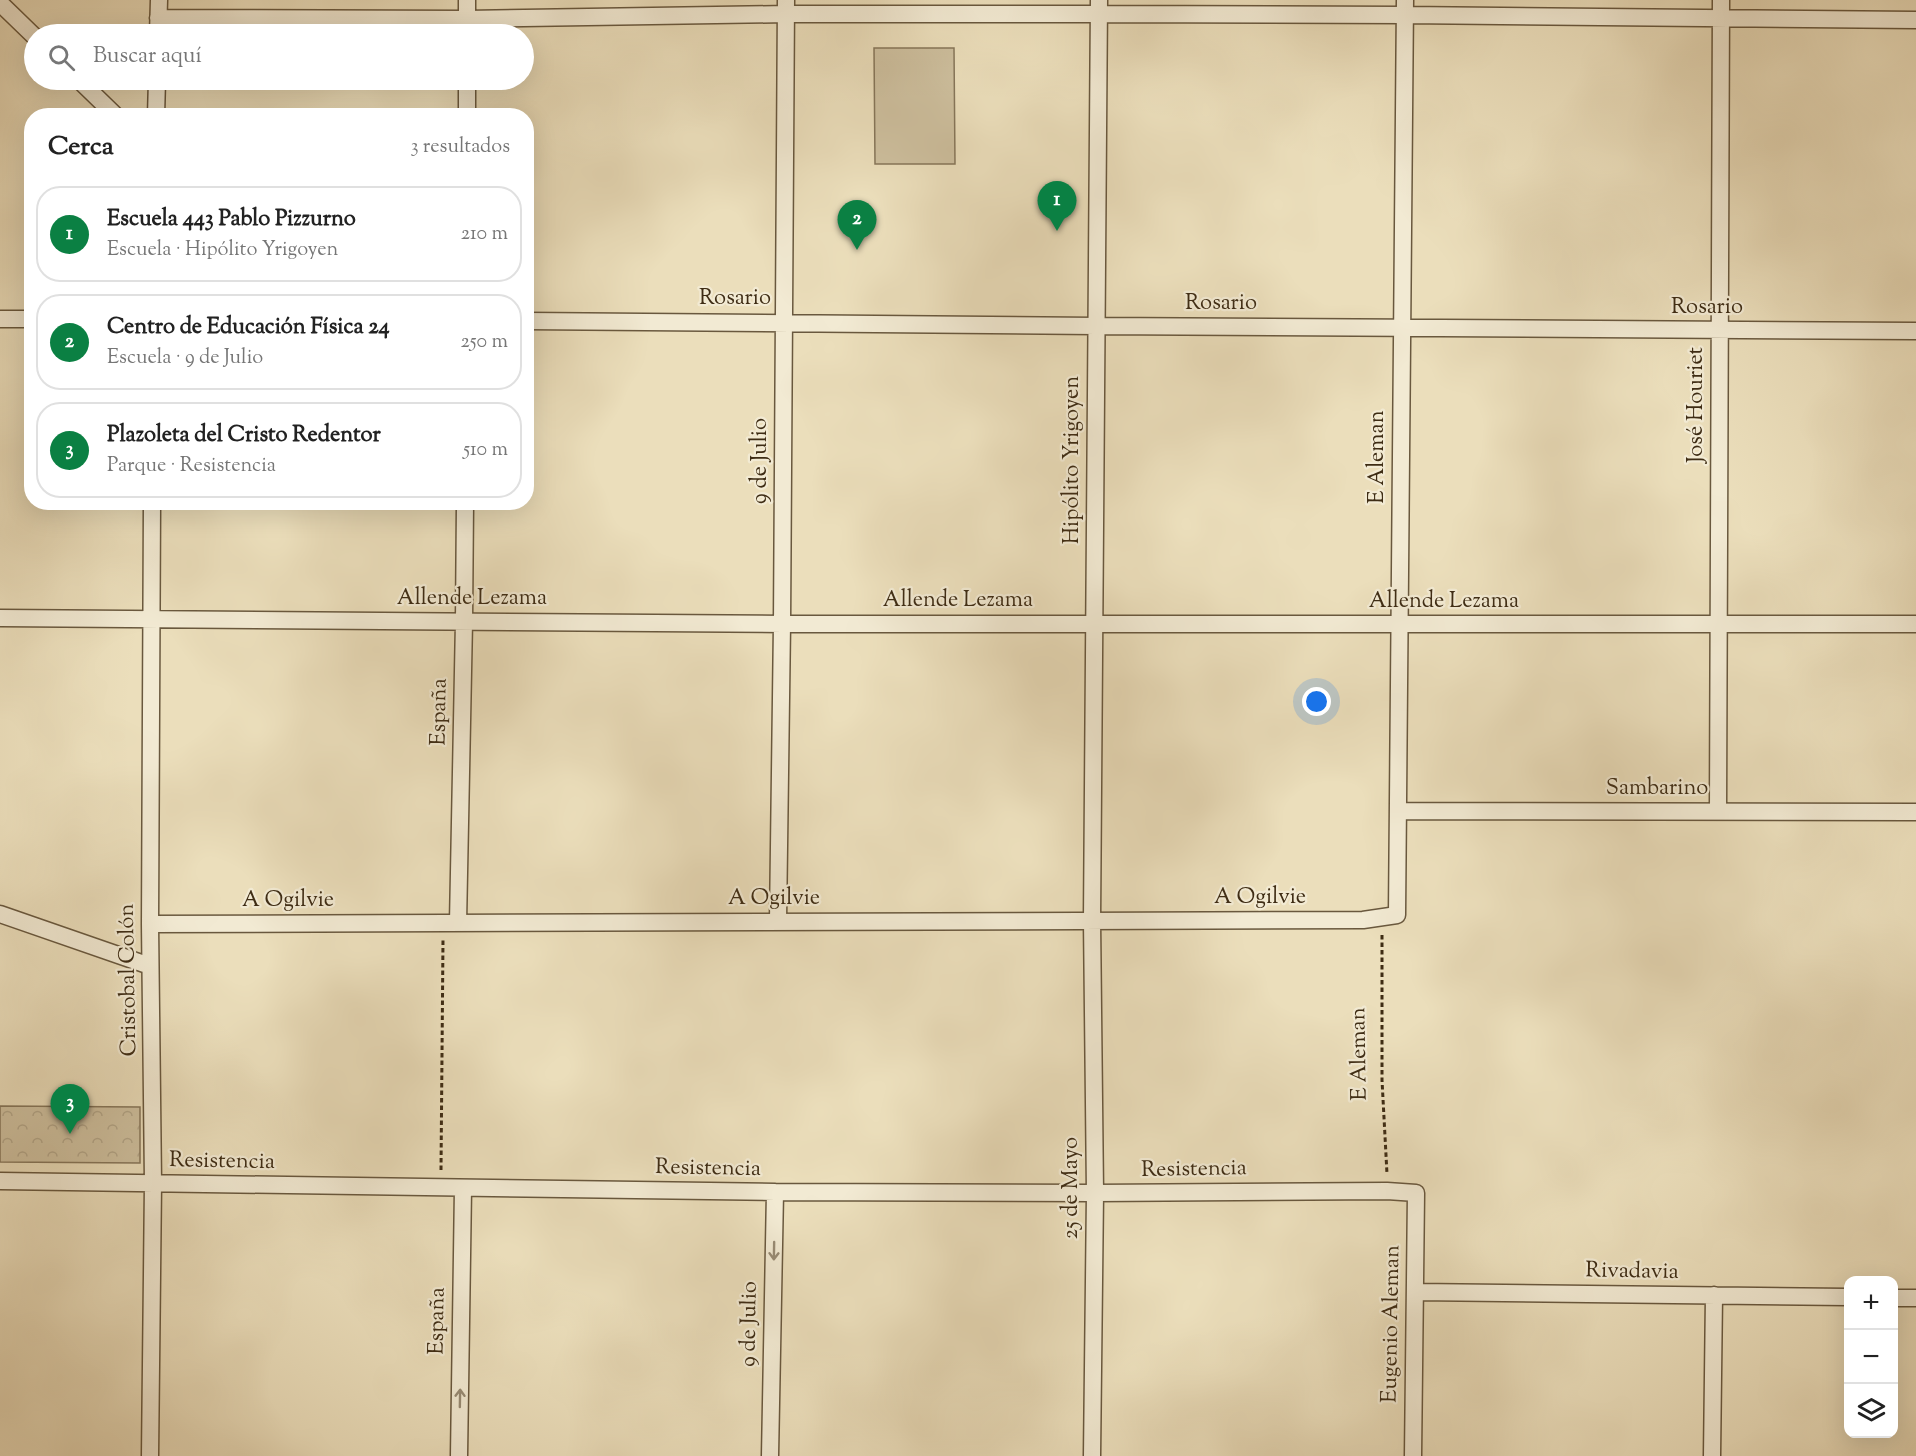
<!DOCTYPE html>
<html lang="es">
<head>
<meta charset="utf-8">
<style>
  :root { --surface:#fff; --page:#f2f2f2; --text:#222; --muted:#767676; --line:#e0e0e0; --accent:#0b8043 }
  body { margin:0; font-family:"Sorts Mill Goudy",serif; background:var(--page); color:var(--text) }
  .controls { position:absolute; right:18px; bottom:18px; display:grid; overflow:hidden; border-radius:12px; box-shadow:0 6px 24px #0002 }
  .controls button { width:54px; height:54px; display:grid; place-items:center; padding:0; border:0; border-bottom:2px solid var(--line); background:var(--surface); color:var(--text); font:30px sans-serif }
  .you { position:absolute; left:1317px; top:702px; width:21px; height:21px; margin:-15px; border:4px solid #fff; border-radius:50%; background:#1a73e8; box-shadow:0 0 0 9px #1a73e833 }
  .badge { display:grid; place-items:center; width:39px; height:39px; border-radius:50%; background:var(--accent); color:#fff; font-size:20px; font-weight:700 }
  .pin { position:absolute; translate:-50% -50px; filter:drop-shadow(0 2px 3px #0008) }
  .pin::after { content:''; position:absolute; top:32px; width:21px; height:18px; background:inherit; clip-path:polygon(0 0,100% 0,50% 100%) }
  .list { margin:0; padding:0; list-style:none }
  h2 { display:flex; justify-content:space-between; align-items:center; height:78px; margin:0; padding:0 24px; font-size:26px }
  h2 small { font-size:20px; font-weight:400; color:var(--muted) }
  .list li { display:grid; grid-template-columns:39px 1fr auto; gap:18px; align-items:center; box-sizing:border-box; height:96px; margin:0 12px 12px; padding:0 12px; border:2px solid var(--line); border-radius:24px }
  .list b { display:block; font-size:22px; white-space:nowrap }
  .list p { margin:0; font-size:20px; white-space:nowrap; color:var(--muted) }
  .list em { font-size:20px; font-style:normal; color:var(--muted) }
  .icon { flex:none; width:33px; height:33px; fill:none; stroke:currentColor; stroke-width:2; stroke-linecap:round; stroke-linejoin:round }
  .map { position:relative; flex:none; width:1916px; height:1456px; overflow:hidden }
  .search { position:absolute; background:var(--surface); box-shadow:0 6px 24px #0002; left:24px; top:24px; width:510px; height:66px; display:flex; align-items:center; gap:15px; box-sizing:border-box; padding:0 21px; border-radius:33px; color:var(--muted); font-size:22px }
  .panel { position:absolute; background:var(--surface); box-shadow:0 6px 24px #0002; left:24px; top:108px; width:510px; height:402px; border-radius:24px }
  .map>svg:first-child { display:block }
</style>
</head>
<body>
<div class="map">
<svg width="1916" height="1456" viewBox="0 0 1916 1456">
  <defs>
    <pattern id="park-crowns" width="20" height="18" patternUnits="userSpaceOnUse" patternTransform="scale(1.5)"><rect width="20" height="18" fill="#cec09f"/><path d="M2 6a3 3 0 1 1 6 0M12 15a3 3 0 1 1 6 0" fill="none" stroke="#b2a588"/></pattern>
  </defs>
  <rect width="100%" height="100%" fill="#ebdebb"/>
  <filter id="stains"><feTurbulence type="fractalNoise" baseFrequency=".00333" numOctaves="4"/><feColorMatrix values="0 0 0 0 .2 0 0 0 0 .09 0 0 0 0 .02 0 0 0 .5 -.17"/></filter>
  <radialGradient id="worn" r=".72"><stop offset=".6" stop-color="#630" stop-opacity="0"/><stop offset="1" stop-color="#630" stop-opacity=".3"/></radialGradient>
  <!-- park -->
  <path fill="url(#park-crowns)" stroke="#86765a" stroke-width="1.5" d="M0,1106L140,1107V1163L0,1162Z"/>
  <!-- garden -->
  <path fill="#cec09f" stroke="#86765a" stroke-width="1.5" d="M874,48H954L955,164H875Z"/>
  <g fill="none" stroke-linecap="round" stroke-linejoin="round">
    <!-- minor casing -->
    <g stroke="#69583e" stroke-width="19">
      <path id="minor" d="M0,3L34,36
        M158,18L467,19L786,14H1099L1405,15L1916,20
        M158,34L159,0
        M467,34V0
        M79,80L116,116
        M156,116L157,80
        M467,116V80
        M0,319H32
        M526,321L1096,326L1916,331
        M0,618L782,624H1916
        M1398,811L1916,812
        M1718,811L1721,0
        M0,914L150,966
        M778,921L782,624L786,0
        M458,923L464,621L465,502
        M150,924L1363,920L1397,915L1405,0
        M0,1181L775,1192L1095,1193L1387,1191L1416,1193L1413,1456
        M1416,1292L1848,1297
        M1894,1298H1916
        M150,1456L153,1183L150,924L152,502
        M459,1456L463,1188
        M770,1456L775,1192
        M1092,1456L1095,1193L1092,920L1099,0
        M1712,1456L1714,1295"/>
    </g>
    <!-- path -->
    <path stroke="#3e2c14" stroke-width="3" stroke-dasharray="4.5 3" stroke-linecap="butt" d="M1382,935V1080L1387,1174
      M441,1170L443,940"/>
    <!-- minor -->
    <use href="#minor" stroke="#f2ead3" stroke-width="16"/>
  </g>
  <!-- one-way arrows -->
  <defs><path id="oneway-shaft" d="M-6 0H5M1.5-3L5.5 0L1.5 3" fill="none" stroke-width="1.6" stroke-linecap="round" stroke-linejoin="round" transform="scale(1.5)"/></defs>
  <g stroke="#988b74">
    <use href="#oneway-shaft" transform="translate(774 1251) rotate(91)"/>
    <use href="#oneway-shaft" transform="translate(460 1398) rotate(-89)"/>
  </g>
  <g text-anchor="middle" dominant-baseline="central" stroke-width="4.5" stroke-linejoin="round" paint-order="stroke">
    <!-- street labels -->
    <g font-size="22" fill="#3e2c14" stroke="#f2ead3">
      <text x="735" y="299">Rosario</text>
      <text x="1221" y="304">Rosario</text>
      <text x="1707" y="308">Rosario</text>
      <text transform="translate(1697 405) rotate(-90)">José Houriet</text>
      <text transform="translate(1378 457) rotate(-90)">E Aleman</text>
      <text transform="translate(1073 460) rotate(-90)">Hipólito Yrigoyen</text>
      <text transform="translate(761 461) rotate(-90)">9 de Julio</text>
      <text x="472" y="599">Allende Lezama</text>
      <text x="958" y="601">Allende Lezama</text>
      <text x="1444" y="602">Allende Lezama</text>
      <text transform="translate(440 712) rotate(-89)">España</text>
      <text x="1657" y="789">Sambarino</text>
      <text x="1260" y="898">A Ogilvie</text>
      <text x="774" y="899">A Ogilvie</text>
      <text x="288" y="901">A Ogilvie</text>
      <text transform="translate(129 980) rotate(-91)">Cristobal Colón</text>
      <text transform="translate(1360 1054) rotate(-91)">E Aleman</text>
      <text transform="translate(222 1162) rotate(1)">Resistencia</text>
      <text transform="translate(708 1169) rotate(1)">Resistencia</text>
      <text transform="translate(1194 1170) rotate(-1)">Resistencia</text>
      <text transform="translate(1072 1188) rotate(-90)">25 de Mayo</text>
      <text transform="translate(1632 1272) rotate(1)">Rivadavia</text>
      <text transform="translate(438 1321) rotate(-89)">España</text>
      <text transform="translate(750 1324) rotate(-89)">9 de Julio</text>
      <text transform="translate(1392 1324) rotate(-89)">Eugenio Aleman</text>
    </g>
  </g>
  <rect width="100%" height="100%" filter="url(#stains)"/>
  <rect width="100%" height="100%" fill="url(#worn)"/>
</svg>
<div class="controls">
<button>+</button>
<button>−</button>
<button><svg class="icon" aria-label="layers" viewBox="0 0 24 24"><path d="M12 4l9 5-9 5-9-5zM3 14l9 5 9-5"/></svg></button>
</div>
<div class="you"></div>
<div class="pin badge" style="left:1057px;top:231px">1</div>
<div class="pin badge" style="left:857px;top:250px">2</div>
<div class="pin badge" style="left:70px;top:1134px">3</div>
<div class="search"><svg class="icon" aria-label="search" viewBox="0 0 24 24"><circle cx="10" cy="10" r="6"/><path d="M15 15l6 6"/></svg>Buscar aquí</div>
<section class="panel">
<h2>Cerca<small>3 resultados</small></h2>
<ul class="list">
<li><span class="badge">1</span><div><b>Escuela 443 Pablo Pizzurno</b><p>Escuela · Hipólito Yrigoyen</p></div><em>210 m</em></li>
<li><span class="badge">2</span><div><b>Centro de Educación Física 24</b><p>Escuela · 9 de Julio</p></div><em>250 m</em></li>
<li><span class="badge">3</span><div><b>Plazoleta del Cristo Redentor</b><p>Parque · Resistencia</p></div><em>510 m</em></li>
</ul>
</section>
</div>
</body>
</html>
